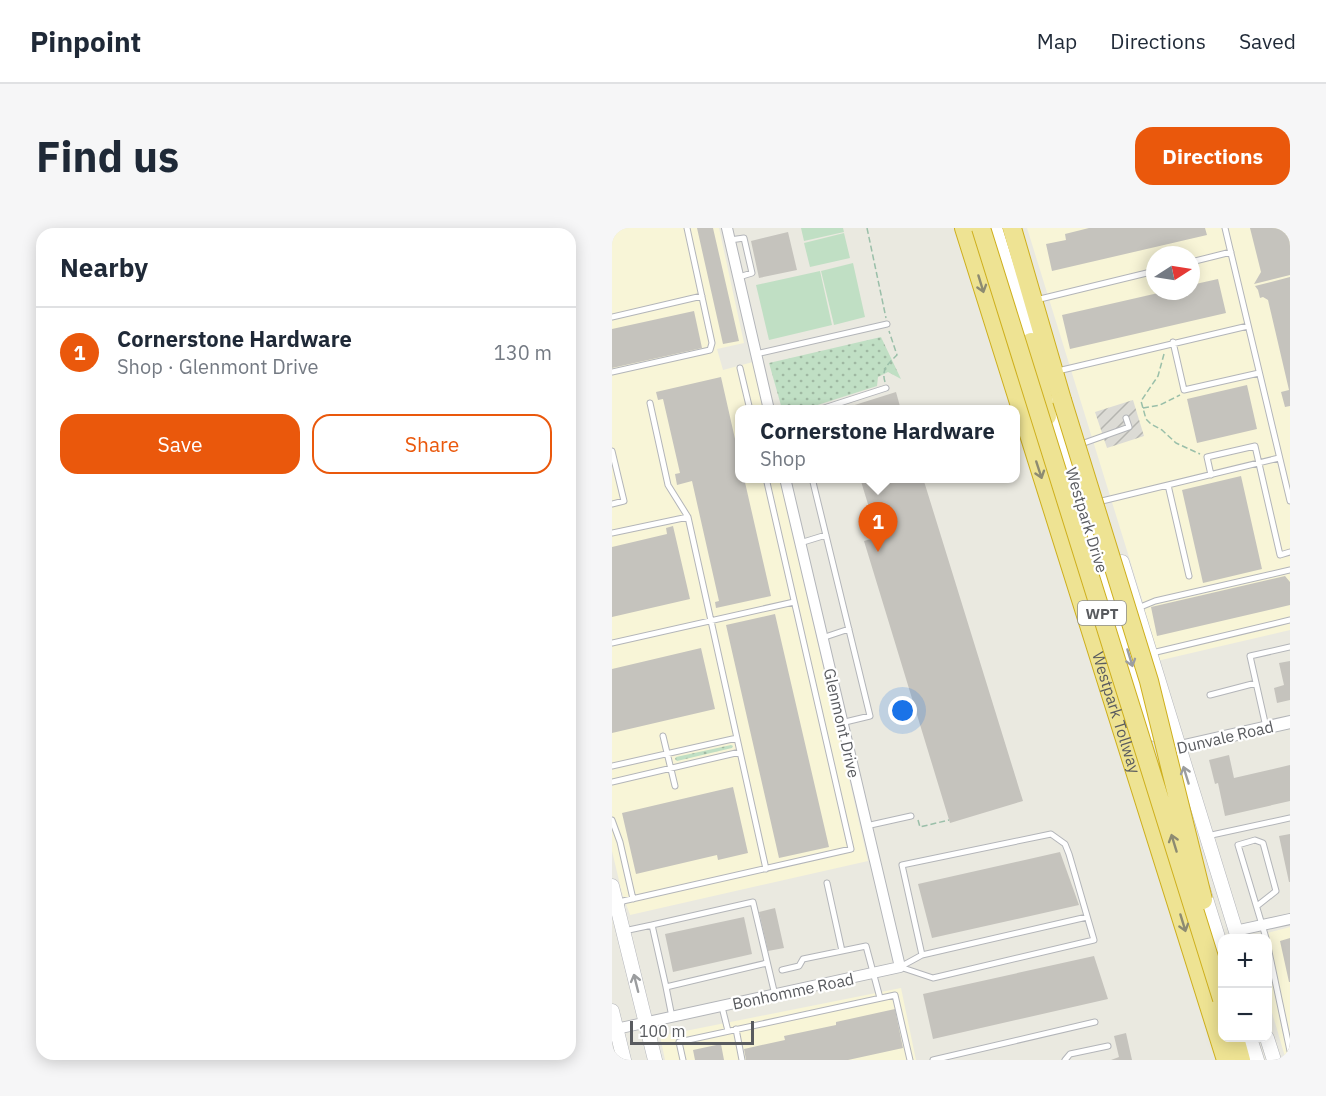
<!DOCTYPE html>
<html lang="en">
<head>
<meta charset="utf-8">
<style>
  :root { --surface:#fff; --page:#f6f6f7; --text:#1f2937; --muted:#747a83; --line:#e0e1e3; --accent:#ea580c }
  body { margin:0; font-family:"IBM Plex Sans",sans-serif; background:var(--page); color:var(--text) }
  .controls { position:absolute; right:18px; bottom:18px; display:grid; overflow:hidden; border-radius:12px; box-shadow:0 3px 15px #0003 }
  .controls button { width:54px; height:54px; display:grid; place-items:center; padding:0; border:0; border-bottom:2px solid var(--line); background:var(--surface); color:var(--text); font:30px sans-serif }
  .compass { position:absolute; left:534px; top:18px; width:54px; height:54px; border-radius:50%; background:var(--surface); box-shadow:0 3px 15px #0003; rotate:78deg }
  .scale { position:absolute; left:18px; bottom:15px; width:124px; box-sizing:border-box; padding-left:6px; border:3px solid #595b5f; border-top:0; font-size:16px; line-height:21px; white-space:nowrap; color:#595b5f; -webkit-text-stroke:4px #fff; paint-order:stroke }
  .you { position:absolute; left:291px; top:483px; width:21px; height:21px; margin:-15px; border:4px solid #fff; border-radius:50%; background:#1a73e8; box-shadow:0 0 0 9px #1a73e833 }
  .badge { display:grid; place-items:center; width:39px; height:39px; border-radius:50%; background:var(--accent); color:#fff; font-size:20px; font-weight:700 }
  .pin { position:absolute; translate:-50% -50px; filter:drop-shadow(0 2px 3px #0008) }
  .pin::after { content:''; position:absolute; top:32px; width:21px; height:18px; background:inherit; clip-path:polygon(0 0,100% 0,50% 100%) }
  .popup { position:absolute; left:123px; top:177px; width:285px; height:78px; box-sizing:border-box; display:grid; place-content:center; border-radius:12px; background:var(--surface); filter:drop-shadow(0 2px 4px #0005); font-size:20px; white-space:nowrap; color:var(--muted) }
  .popup b { font-size:22px; color:var(--text) }
  .popup::after { content:''; position:absolute; left:50%; top:100%; margin-left:-12px; border:12px solid transparent; border-top-color:var(--surface) }
  .list { margin:0; padding:0; list-style:none }
  h2 { display:flex; justify-content:space-between; align-items:center; height:78px; margin:0; padding:0 24px; font-size:26px }
  h2 small { font-size:20px; font-weight:400; color:var(--muted) }
  .list li { display:grid; grid-template-columns:39px 1fr auto; gap:18px; align-items:center; box-sizing:border-box; height:90px; padding:0 24px; border-top:2px solid var(--line) }
  .list b { display:block; font-size:22px; white-space:nowrap }
  .list p { margin:0; font-size:20px; white-space:nowrap; color:var(--muted) }
  .list em { font-size:20px; font-style:normal; color:var(--muted) }
  .actions { display:flex; gap:12px; padding:18px 24px }
  .actions a { flex:1; padding:14px 0; border:2px solid var(--accent); border-radius:18px; text-align:center; font-size:21px; color:var(--accent) }
  .actions .main { background:var(--accent); color:#fff }
  .map { position:relative; flex:none; width:678px; height:832px; overflow:hidden; border-radius:18px }
  header { display:flex; align-items:center; gap:36px; box-sizing:border-box; height:84px; padding:0 30px; background:var(--surface); border-bottom:2px solid var(--line) }
  header strong { font-size:28px }
  nav { display:flex; gap:33px; margin-inline-start:auto; font-size:21px }
  .intro { display:flex; align-items:center; justify-content:space-between; box-sizing:border-box; height:144px; padding:0 36px }
  h1 { margin:0; font-size:42px }
  .button { padding:15px 27px; border-radius:18px; background:var(--accent); color:#fff; font-size:21px; font-weight:700 }
  main { display:flex; gap:36px; padding:0 36px }
  aside { flex:1; background:var(--surface); border-radius:18px; box-shadow:0 3px 15px #0003 }
  .map>svg:first-child { display:block }
</style>
</head>
<body>
<header>
<strong>Pinpoint</strong>
<nav><a>Map</a><a>Directions</a><a>Saved</a></nav>
</header>
<div class="intro"><h1>Find us</h1><a class="button">Directions</a></div>
<main>
<aside>
<h2>Nearby<small></small></h2>
<ul class="list">
<li><span class="badge">1</span><div><b>Cornerstone Hardware</b><p>Shop · Glenmont Drive</p></div><em>130 m</em></li>
</ul>
<div class="actions"><a class="main">Save</a><a>Share</a></div>
</aside>
<div class="map">
<svg width="678" height="832" viewBox="0 0 678 832">
  <defs>
    <pattern id="industrial-furrows" width="10" height="10" patternUnits="userSpaceOnUse" patternTransform="scale(1.5)"><rect width="10" height="10" fill="#dcdbd5"/><path d="M-1 1l2-2M0 10L10 0M9 11l2-2" fill="none" stroke="#b5b5b0"/></pattern>
    <pattern id="grass-dots" width="8" height="8" patternUnits="userSpaceOnUse" patternTransform="scale(1.5)"><rect width="8" height="8" fill="#c0dfc4"/><path d="M2 2h.1M6 6h.1" fill="none" stroke="#9fb8a2" stroke-width="1.8" stroke-linecap="round"/></pattern>
  </defs>
  <rect width="100%" height="100%" fill="#eae9e0"/>
  <!-- commercial -->
  <path fill="#f8f5d7" fill-rule="evenodd" d="M0,0H107L132,115L105,121L111,142L141,134L152,181L128,182V250L168,251L256,633L18,687L10,665L0,623Z
    M415,0H678V402L545,433L530,371ZM543,27H579V63H543Z
    M678,699V832H674L656,771V710H637Z
    M289,760L304,832H53L48,808Z"/>
  <!-- industrial -->
  <path fill="url(#industrial-furrows)" d="M521,172L532,208L495,220L483,184Z"/>
  <!-- grass -->
  <path fill="url(#grass-dots)" d="M269,109L289,151L276,144L266,149L265,158L193,181H170L157,135Z
    M119,517L121,518L120,520L65,533L63,531L64,529Z"/>
  <!-- pitch -->
  <path fill="#c0dfc4" d="M189,0H231L232,4L192,13Z
    M232,5L238,30L198,39L192,15Z
    M241,35L253,89L222,97L209,43Z
    M208,43L220,97L157,112L144,57Z"/>
  <!-- building -->
  <path fill="#c5c3bd" d="M85,0H101L127,113L111,116Z
    M477,0H593L595,7L440,43L434,16L454,12L453,6Z
    M638,0H678V47L642,56L649,44Z
    M176,4L185,42L147,50L139,13Z
    M678,49V178L673,179L669,164L677,162L656,72L651,69L648,70L646,62L643,58Z
    M606,51L614,85L458,121L450,87L555,63H579V57Z
    M82,83L90,120L0,140V101Z
    M109,149L128,233V250H132L159,368L104,380L103,374L107,373L80,253L65,257L63,246L68,245L51,171L46,172L44,164Z
    M635,157L645,201L585,215L575,171Z
    M284,164L289,182H230V181Z
    M629,248L650,341L591,355L570,262Z
    M248,250H311L411,573L338,595L252,313L266,309Z
    M61,298L78,371L0,389V319L55,306L54,300Z
    M673,348L678,354V377L545,408L539,379Z
    M163,386L217,619L167,630L114,397Z
    M89,420L103,481L0,505V441Z
    M678,433V472L665,475L662,460L672,457L667,435Z
    M617,527L622,550L678,537V573L613,588L606,555L603,556L597,532Z
    M121,559L136,625L106,632L105,627L24,646L10,585Z
    M678,606V654H677L667,608Z
    M448,624L467,677L320,710L306,656Z
    M163,680L172,720L156,723L147,684Z
    M132,689L140,726L61,744L53,706Z
    M678,710V754H677L668,713Z
    M482,728L496,771L321,811L311,766Z
    M283,781L291,820L236,832H134L132,821L173,812L172,808L224,797V794Z
    M514,805L520,832H499L507,829L502,808Z
    M109,816L112,832H83L81,822Z"/>
  <g fill="none" stroke-linecap="round" stroke-linejoin="round">
    <!-- service casing -->
    <g stroke="#b3b5b9" stroke-width="7">
      <path id="service" d="M613,0L678,273
        M118,12L132,10L140,45L127,49
        M579,34L619,24
        M428,71L543,43
        M0,89L90,68
        M561,114L572,162L647,145
        M144,126L275,96
        M128,140L138,182
        M450,142L636,98
        M0,144L98,122L100,115L75,0
        M38,175L56,257L76,289L154,641
        M206,182L274,160
        M472,215L517,199L514,190
        M0,223L12,273L0,276
        M599,247L595,229L643,218L668,327L678,324
        M200,250L258,488L229,495
        M556,257L577,348
        M490,273L667,230
        M0,305L76,289
        M188,315L214,307
        M526,380L543,373L678,342
        M210,410L237,401
        M0,415L182,374
        M540,425L678,392
        M598,467L644,455
        M654,499L638,428L678,419
        M51,508L63,558
        M0,538L125,510
        M0,554L128,524
        M0,592L8,614L21,671
        M254,598L299,588
        M595,608L678,590
        M215,655L230,723
        M9,677L11,673L239,621L154,250
        M645,678L664,663L651,615L643,612L626,617L654,710
        M12,703L40,697
        M656,719L678,823
        M155,735L54,759L40,697L141,674L163,767
        M288,739L321,750L482,712L457,626L453,616L439,606L290,637L310,727
        M288,739L310,727L475,689
        M170,742L187,738L191,731L254,718L268,770
        M54,759L60,789
        M110,779L116,803
        M124,801L130,832
        M71,832L67,814L283,767L298,832
        M321,832L483,794
        M453,832L458,826L496,818"/>
    </g>
    <!-- minor casing -->
    <g stroke="#b3b5b9" stroke-width="12">
      <path id="minor" d="M115,0L157,182
        M623,703L678,691
        M4,801L288,739L173,250"/>
    </g>
    <!-- tertiary casing -->
    <g stroke="#b3b5b9" stroke-width="14">
      <path id="tertiary" d="M559,521L678,494"/>
    </g>
    <!-- secondary casing -->
    <g stroke="#b4b6bb" stroke-width="15">
      <path id="secondary" d="M383,0L421,122
        M438,175L542,506
        M510,334L626,710
        M0,658L43,832
        M591,661L610,722
        M0,783L12,832
        M638,810L645,832
        M655,810L662,832"/>
    </g>
    <!-- motorway casing -->
    <g stroke="#ceaf1d" stroke-width="20">
      <g id="motorway">
        <path id="s1" d="M352,0L614,832"/>
        <path d="M400,0L450,172"/>
        <path d="M419,114L435,188"/>
        <path d="M623,810L629,832"/>
      </g>
    </g>
    <!-- path -->
    <path stroke="#9abfa9" stroke-width="1.5" stroke-dasharray="6 3" stroke-linecap="butt" d="M255,0L274,90
      M552,126L546,148L529,173L534,191L539,196L550,202L564,215L588,226
      M273,154C269,141 276,136 285,127L277,103
      M531,180L548,177L568,167
      M306,592L308,599L337,592"/>
    <!-- service -->
    <use href="#service" stroke="#fff" stroke-width="5"/>
    <!-- minor -->
    <use href="#minor" stroke="#fff" stroke-width="10"/>
    <!-- tertiary -->
    <use href="#tertiary" stroke="#fff" stroke-width="12"/>
    <!-- secondary -->
    <use href="#secondary" stroke="#fff" stroke-width="14"/>
    <!-- motorway -->
    <use href="#motorway" stroke="#eee393" stroke-width="18"/>
    <!-- motorway-bridge casing -->
    <g stroke="#ceaf1d" stroke-width="20" stroke-linecap="butt">
      <path id="motorway-bridge" d="M369,0L610,771
        M450,172L537,453L591,672"/>
    </g>
    <!-- motorway-bridge -->
    <use href="#motorway-bridge" stroke="#eee393" stroke-width="18"/>
  </g>
  <!-- one-way arrows -->
  <defs><path id="oneway-shaft" d="M-6 0H5M1.5-3L5.5 0L1.5 3" fill="none" stroke-width="1.6" stroke-linecap="round" stroke-linejoin="round" transform="scale(1.5)"/></defs>
  <g stroke="#8d8b71">
    <use href="#oneway-shaft" transform="translate(369 56) rotate(73)"/>
    <use href="#oneway-shaft" transform="translate(427 242) rotate(72)"/>
    <use href="#oneway-shaft" transform="translate(562 615) rotate(-107)"/>
    <use href="#oneway-shaft" transform="translate(571 695) rotate(73)"/>
  </g>
  <g stroke="#9b9d9f">
    <use href="#oneway-shaft" transform="translate(518 430) rotate(73)"/>
    <use href="#oneway-shaft" transform="translate(574 547) rotate(-107)"/>
    <use href="#oneway-shaft" transform="translate(24 755) rotate(-104)"/>
  </g>
  <g text-anchor="middle" dominant-baseline="central" stroke-width="4.5" stroke-linejoin="round" paint-order="stroke">
    <!-- shield labels -->
    <rect fill="#fff" stroke="#8b8c8f" stroke-width="1.5" x="466" y="373" width="48" height="24" rx="4.5"/>
    <g font-size="15" font-weight="bold" fill="#595b5f">
      <text x="490" y="385">WPT</text>
    </g>
    <!-- street labels -->
    <g font-size="16" fill="#595b5f" stroke="#fff">
      <text transform="translate(475 292) rotate(73)">Westpark Drive</text>
      <text stroke="none"><textPath href="#s1" startOffset="508">Westpark Tollway</textPath></text>
      <text transform="translate(230 495) rotate(77)">Glenmont Drive</text>
      <text transform="translate(613 509) rotate(-13)">Dunvale Road</text>
      <text transform="translate(181 763) rotate(-12)">Bonhomme Road</text>
    </g>
  </g>
</svg>
<div class="controls">
<button>+</button>
<button>−</button>
</div>
<svg class="compass" viewBox="-18 -18 36 36"><path d="M0-13l5 13h-10z" fill="#e53935"/><path d="M0 13l5-13h-10z" fill="#747a83"/></svg>
<div class="scale">100 m</div>
<div class="you"></div>
<div class="pin badge" style="left:266px;top:324px">1</div>
<div class="popup"><b>Cornerstone Hardware</b>Shop</div>
</div>
</main>
</body>
</html>
